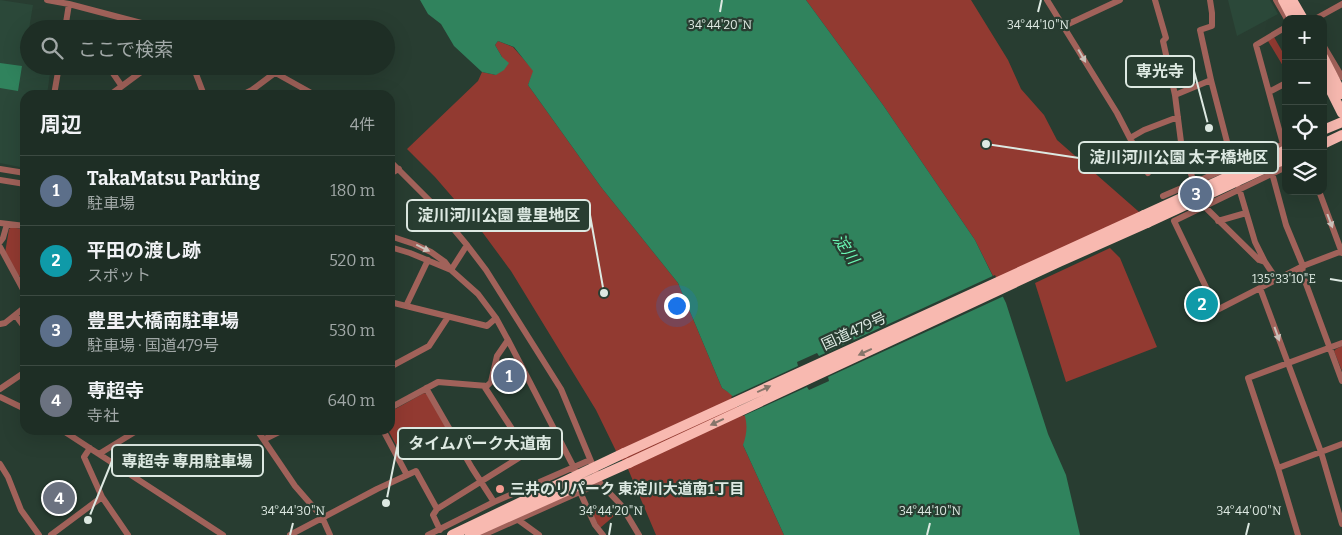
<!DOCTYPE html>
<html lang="ja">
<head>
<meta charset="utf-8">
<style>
  :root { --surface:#1e2e25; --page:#2b3a32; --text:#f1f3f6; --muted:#a1a8a7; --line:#3c4a42; --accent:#bca0f2 }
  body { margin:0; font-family:Bitter,"Noto Sans JP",serif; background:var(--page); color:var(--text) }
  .controls { position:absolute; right:15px; top:15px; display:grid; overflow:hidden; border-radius:10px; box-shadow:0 5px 20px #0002 }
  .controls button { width:45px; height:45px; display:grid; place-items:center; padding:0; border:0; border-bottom:1px solid var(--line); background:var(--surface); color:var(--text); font:25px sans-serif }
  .you { position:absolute; left:676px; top:305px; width:18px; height:18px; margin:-12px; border:4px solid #fff; border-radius:50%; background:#1a73e8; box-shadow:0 0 0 8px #1a73e833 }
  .badge { display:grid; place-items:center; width:32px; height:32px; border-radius:50%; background:var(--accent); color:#fff; font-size:16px; font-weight:700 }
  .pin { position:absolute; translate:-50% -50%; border:2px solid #fff; box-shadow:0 1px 5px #0006 }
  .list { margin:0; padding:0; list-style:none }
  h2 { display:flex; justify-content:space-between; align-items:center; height:65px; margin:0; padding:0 20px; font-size:21px }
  h2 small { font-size:16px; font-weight:400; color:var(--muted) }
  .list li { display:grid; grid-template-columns:32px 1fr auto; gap:15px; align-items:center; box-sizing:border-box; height:70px; padding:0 20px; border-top:1px solid var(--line) }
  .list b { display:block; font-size:19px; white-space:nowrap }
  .list p { margin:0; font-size:16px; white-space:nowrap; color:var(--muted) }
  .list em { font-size:16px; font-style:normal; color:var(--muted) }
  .icon { flex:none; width:28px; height:28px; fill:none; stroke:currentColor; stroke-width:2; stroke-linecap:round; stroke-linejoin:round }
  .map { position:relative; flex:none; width:1342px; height:535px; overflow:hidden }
  .search { position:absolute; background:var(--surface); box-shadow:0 5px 20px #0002; left:20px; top:20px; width:375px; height:55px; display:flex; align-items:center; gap:12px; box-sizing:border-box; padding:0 18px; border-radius:28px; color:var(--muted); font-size:19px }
  .panel { position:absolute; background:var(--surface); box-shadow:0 5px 20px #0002; left:20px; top:90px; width:375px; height:345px; border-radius:15px }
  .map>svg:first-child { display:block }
</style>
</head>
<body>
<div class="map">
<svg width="1342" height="535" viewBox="0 0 1342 535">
  <rect width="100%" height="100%" fill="#283d31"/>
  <!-- built -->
  <path fill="#2b4839" d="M0,0L33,5L29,29V66H51L47,95H25V168L0,163Z
    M1228,0H1270L1278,14L1237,36Z"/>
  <!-- green -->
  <path fill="#923a31" d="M806,0H971L1008,60L1021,89L1044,115L1057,140L1146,218L998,286L975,240L883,105Z
    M1274,37L1286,58V64L1283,66L1268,41Z
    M498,41L513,47L534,71L528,85L601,187L678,283L722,388L733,395L750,424L751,434L743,445L784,535H656L628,469L616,451L596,410L511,271L480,229L435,177L407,149L478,81L482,72L496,75L502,57L495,45Z
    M12,227L25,230V272L18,277L5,253L9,229Z
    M1110,248L1120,258L1157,347L1066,382L1035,283Z
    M1342,346V371L1334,351L1336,349Z
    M424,393L427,394L449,433L403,458L388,430H390V412Z
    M603,504L614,516L600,528L591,511Z"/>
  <!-- water -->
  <path fill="#30835d" d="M420,0H806L883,105L975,240L1006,303L1048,434L1066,475L1080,535H784L743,445C752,421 743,401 722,388L678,283L601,187L528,85L533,71L514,47L498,41L495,45L502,57L509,63L504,70L496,75L482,72L454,46L441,24L428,14Z
    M0,63L22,66L18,91L0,88Z"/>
  <!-- pier -->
  <path fill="#283d31" d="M995,275L1007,299L1004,296L828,377L829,381L809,390L807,387L743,416L731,397L798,366L797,362L817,353L819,356Z"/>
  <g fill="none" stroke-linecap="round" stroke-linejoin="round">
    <!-- minor -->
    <path stroke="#a1625a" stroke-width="6" d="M47,0L69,4L164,29
      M1047,0L1117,113L1148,173
      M1155,0L1166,38L1163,41L1175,95L1181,142L1194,183
      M1210,0L1212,13V26L1200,30L1211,80L1233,165
      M1276,0L1287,19
      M1315,19L1342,4
      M1064,26L1120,0
      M65,29L69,4
      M1323,45L1342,77
      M108,66L121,85
      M193,66L204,95
      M263,66L315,95
      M1269,92L1286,83
      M54,95L59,66
      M110,95L149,66
      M242,95L252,90L276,72
      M1175,95L1211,80
      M1130,138L1144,130L1178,117
      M1283,144L1256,45L1286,27
      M390,161L431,202L467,245L486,270L561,389L600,483L621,505L639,535
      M1286,167L1174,221L1217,310L1303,266L1342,251
      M0,169L25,173
      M1272,173L1286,225L1303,266L1302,273L1342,381
      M390,174L399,169
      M0,180L25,184
      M1239,188L1255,242L1265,262
      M1319,191L1342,253
      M1163,196L1286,143
      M1204,206L1259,260L1265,262L1277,280
      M1218,221L1246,213
      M0,223L25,226
      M390,236L414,244L431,252L445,262L451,270L478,294L496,318L508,340L585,489
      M0,242L3,238L7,224
      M0,247L25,293
      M390,247L410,253L451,270
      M451,270L467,245
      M1260,288L1321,452L1342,524
      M390,302L487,326L496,318
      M406,306L428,260
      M16,316L25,328
      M0,324L5,323L25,307
      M390,367L429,346L448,317
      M484,386L527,452
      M426,388L472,468L494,502
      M0,389L25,372
      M0,397L25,409
      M390,408L438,382L487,386L491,382L497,356L508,340
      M62,430L223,535
      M257,430L295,486L322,517L330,535
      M383,430L407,475
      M265,439L283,430
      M90,448L84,457L102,497L128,535
      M99,454L138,430
      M0,464L8,477L21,510L39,535
      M1278,468L1342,444
      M580,492L595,525L603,535
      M517,519L539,535
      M440,530L433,515L437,509L557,434
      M51,535L102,497
      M290,535L377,489L416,471L437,509
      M428,535L494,502L590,460
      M483,535L600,483
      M1298,535L1278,468L1248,378L1342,343"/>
    <!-- highway -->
    <path stroke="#f8b9b0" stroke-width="10" d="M1283,0L1293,19
      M1292,0L1303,19
      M1323,57L1342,94
      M1323,75L1342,113
      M1323,130L1342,122
      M1323,144L1342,135
      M1271,157L1286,150
      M1272,165L1286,159
      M624,453L1144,215
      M629,463L1059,262L1147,223"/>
    <!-- highway-bridge -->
    <path stroke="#f8b9b0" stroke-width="10" d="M1144,215L1271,157
      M1147,223L1272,165
      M470,534L629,463
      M452,535L624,453"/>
  </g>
  <!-- one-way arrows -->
  <defs><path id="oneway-solid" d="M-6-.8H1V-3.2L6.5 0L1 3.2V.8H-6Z" transform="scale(1.25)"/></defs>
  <g fill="#cbc0b9">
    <use href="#oneway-solid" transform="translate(1082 56) rotate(60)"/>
    <use href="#oneway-solid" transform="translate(1330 221) rotate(69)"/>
    <use href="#oneway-solid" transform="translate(423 248) rotate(26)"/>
    <use href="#oneway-solid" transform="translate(1277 334) rotate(70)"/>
  </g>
  <g fill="#86756a">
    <use href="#oneway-solid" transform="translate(865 352) rotate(155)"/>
    <use href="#oneway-solid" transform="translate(764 389) rotate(-25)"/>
    <use href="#oneway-solid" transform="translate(717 422) rotate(155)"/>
  </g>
  <!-- ticks -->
  <path fill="none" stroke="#dde9e2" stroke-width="2" d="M720,12L722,0M1038,12L1041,0M1330,279L1342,281M290,535L293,523M609,535L611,523M927,535L930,523M1246,535L1249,523"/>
  <!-- markers -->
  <circle fill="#f59c91" stroke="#283d31" stroke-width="2" cx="500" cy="489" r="5"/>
  <g text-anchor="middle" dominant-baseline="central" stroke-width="4.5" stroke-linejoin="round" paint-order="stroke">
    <!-- street labels -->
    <g font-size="15" fill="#dde9e2" stroke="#283d31">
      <text transform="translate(854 331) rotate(-25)">国道479号</text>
    </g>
    <!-- poi labels -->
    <g font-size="15" font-weight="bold" fill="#dde9e2" stroke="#283d31" text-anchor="start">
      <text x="510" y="489">三井のリパーク 東淀川大道南1丁目</text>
    </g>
    <!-- water labels -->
    <g font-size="16" font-style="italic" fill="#6af8b4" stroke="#283d31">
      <text transform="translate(846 249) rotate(56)">淀川</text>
    </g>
  </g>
  <g font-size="12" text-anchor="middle" fill="#dde9e2" stroke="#283d31" stroke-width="4.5" stroke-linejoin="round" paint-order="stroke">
    <text x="720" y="29">34°44'20"N</text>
    <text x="1038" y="29">34°44'10"N</text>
    <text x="1284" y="283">135°33'10"E</text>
    <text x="293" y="515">34°44'30"N</text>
    <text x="611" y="515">34°44'20"N</text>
    <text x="930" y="515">34°44'10"N</text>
    <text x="1249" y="515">34°44'00"N</text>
  </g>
  <!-- callouts -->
  <path fill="none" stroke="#dde9e2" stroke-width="2" d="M1209 128L1194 71M986 144L1079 158M604 293L590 215M386 503L398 443M88 520L112 461"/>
  <g fill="#dde9e2" stroke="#283d31" stroke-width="2">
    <circle cx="1209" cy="128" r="5"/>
    <circle cx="986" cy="144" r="5"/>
    <circle cx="604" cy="293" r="5"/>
    <circle cx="386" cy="503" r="5"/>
    <circle cx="88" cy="520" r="5"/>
  </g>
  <g fill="#283d31" stroke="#dde9e2" stroke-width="2">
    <rect x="1126" y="56" width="68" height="31" rx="5"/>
    <rect x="1079" y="142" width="199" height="31" rx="5"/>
    <rect x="407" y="200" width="183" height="31" rx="5"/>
    <rect x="398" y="428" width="164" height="31" rx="5"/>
    <rect x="112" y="445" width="151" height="31" rx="5"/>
  </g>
  <g font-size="16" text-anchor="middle" font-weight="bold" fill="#dde9e2">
    <text x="1160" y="77">専光寺</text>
    <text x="1179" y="163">淀川河川公園 太子橋地区</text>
    <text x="499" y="221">淀川河川公園 豊里地区</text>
    <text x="480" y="449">タイムパーク大道南</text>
    <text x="187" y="467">専超寺 専用駐車場</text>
  </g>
</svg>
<div class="controls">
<button>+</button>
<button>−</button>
<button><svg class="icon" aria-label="locate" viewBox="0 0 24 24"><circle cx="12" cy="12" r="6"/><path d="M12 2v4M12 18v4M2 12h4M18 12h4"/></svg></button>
<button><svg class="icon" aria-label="layers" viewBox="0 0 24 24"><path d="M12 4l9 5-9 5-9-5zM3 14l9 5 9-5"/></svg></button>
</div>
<div class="you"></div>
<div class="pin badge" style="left:509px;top:376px;background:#5c6f8a">1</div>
<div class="pin badge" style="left:1202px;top:304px;background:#0f9aa8">2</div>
<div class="pin badge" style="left:1196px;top:194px;background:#5c6f8a">3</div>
<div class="pin badge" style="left:59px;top:498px;background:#6b7280">4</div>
<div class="search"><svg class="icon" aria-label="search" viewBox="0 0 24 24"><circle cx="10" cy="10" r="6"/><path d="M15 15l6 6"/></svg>ここで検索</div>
<section class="panel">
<h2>周辺<small>4件</small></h2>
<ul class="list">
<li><span class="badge" style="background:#5c6f8a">1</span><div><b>TakaMatsu Parking</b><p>駐車場</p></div><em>180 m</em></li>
<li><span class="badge" style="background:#0f9aa8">2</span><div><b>平田の渡し跡</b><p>スポット</p></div><em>520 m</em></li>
<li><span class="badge" style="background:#5c6f8a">3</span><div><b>豊里大橋南駐車場</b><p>駐車場 · 国道479号</p></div><em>530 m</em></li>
<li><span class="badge" style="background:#6b7280">4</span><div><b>専超寺</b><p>寺社</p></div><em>640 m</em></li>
</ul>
</section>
</div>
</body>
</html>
